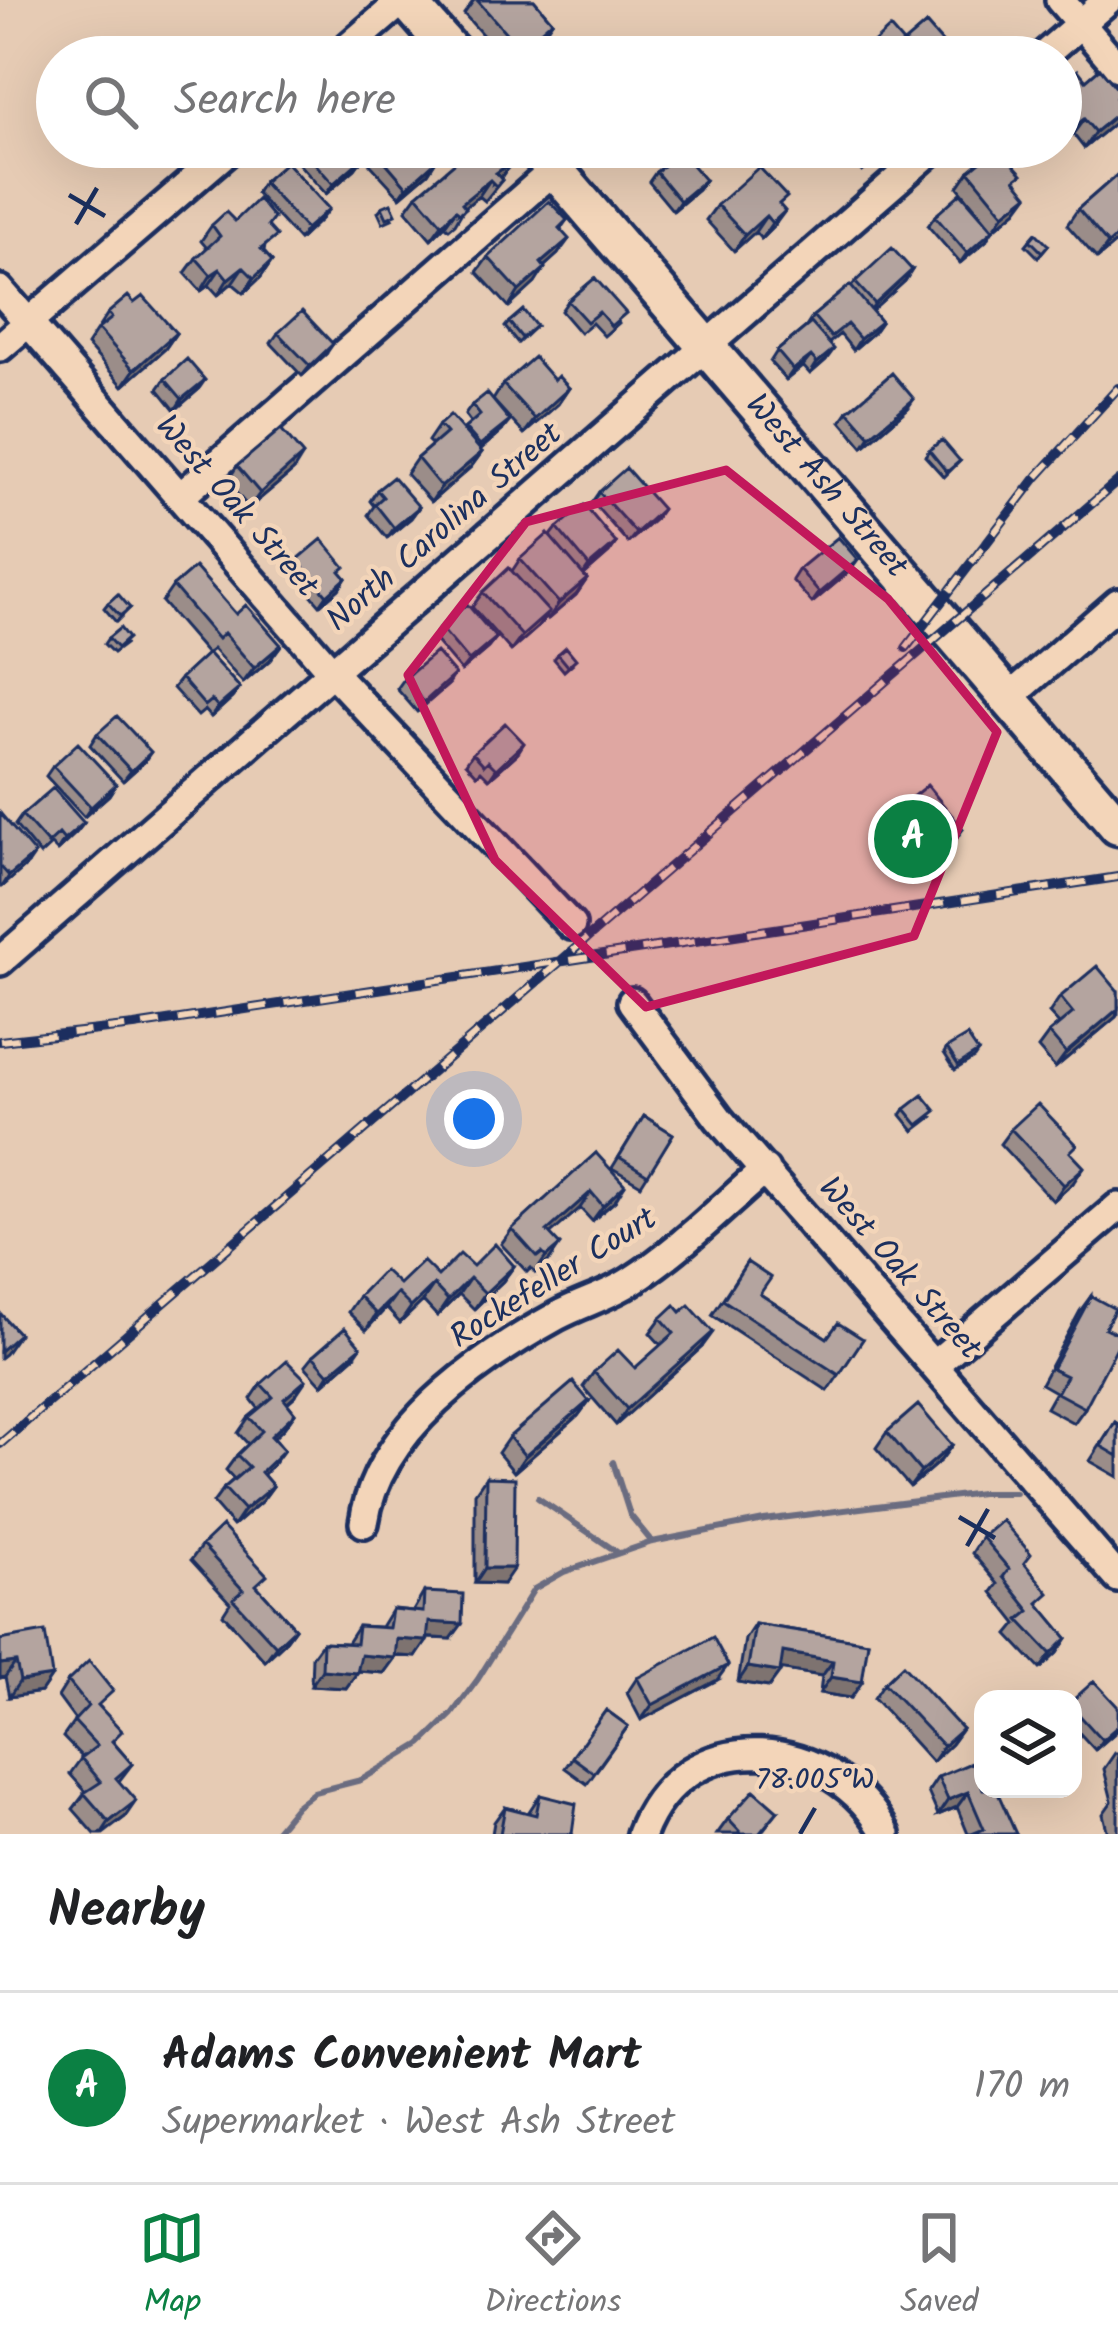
<!DOCTYPE html>
<html lang="en">
<head>
<meta charset="utf-8">
<style>
  :root { --surface:#fff; --page:#f6f6f6; --text:#202124; --muted:#757577; --line:#e0e0e0; --accent:#0b8043 }
  body { margin:0; font-family:Kalam,sans-serif; background:var(--page); color:var(--text) }
  .controls { position:absolute; right:36px; bottom:36px; display:grid; overflow:hidden; border-radius:24px; box-shadow:0 12px 48px #0002 }
  .controls button { width:108px; height:108px; display:grid; place-items:center; padding:0; border:0; border-bottom:3px solid var(--line); background:var(--surface); color:var(--text); font:60px sans-serif }
  .you { position:absolute; left:474px; top:1119px; width:42px; height:42px; margin:-30px; border:9px solid #fff; border-radius:50%; background:#1a73e8; box-shadow:0 0 0 18px #1a73e833 }
  .badge { display:grid; place-items:center; width:78px; height:78px; border-radius:50%; background:var(--accent); color:#fff; font-size:39px; font-weight:700 }
  .pin { position:absolute; translate:-50% -50%; border:6px solid #fff; box-shadow:0 3px 12px #0006 }
  .list { margin:0; padding:0; list-style:none }
  h2 { display:flex; justify-content:space-between; align-items:center; height:156px; margin:0; padding:0 48px; font-size:51px }
  h2 small { font-size:39px; font-weight:400; color:var(--muted) }
  .list li { display:grid; grid-template-columns:78px 1fr auto; gap:36px; align-items:center; box-sizing:border-box; height:192px; padding:0 48px; border-top:3px solid var(--line) }
  .list b { display:block; font-size:45px; white-space:nowrap }
  .list p { margin:0; font-size:39px; white-space:nowrap; color:var(--muted) }
  .list em { font-size:39px; font-style:normal; color:var(--muted) }
  .icon { flex:none; width:66px; height:66px; fill:none; stroke:currentColor; stroke-width:2; stroke-linecap:round; stroke-linejoin:round }
  .map { position:relative; flex:none; width:1118px; height:1834px; overflow:hidden }
  .search { position:absolute; background:var(--surface); box-shadow:0 12px 48px #0002; left:36px; right:36px; top:36px; height:132px; display:flex; align-items:center; gap:30px; box-sizing:border-box; padding:0 42px; border-radius:66px; color:var(--muted); font-size:45px }
  .sheet { height:348px; background:var(--surface) }
  nav { display:flex; justify-content:space-around; align-items:center; box-sizing:border-box; height:168px; border-top:3px solid var(--line); background:var(--surface); font-size:33px; color:var(--muted) }
  nav a { display:grid; justify-items:center; gap:6px }
  nav .on { color:var(--accent) }
  .map>svg:first-child { display:block }
</style>
</head>
<body>
<div class="map">
<svg width="1118" height="1834" viewBox="0 0 1118 1834">
  <rect width="100%" height="100%" fill="#e6cbb4"/>
  <filter id="ink" filterUnits="userSpaceOnUse"><feTurbulence type="fractalNoise" baseFrequency=".00833" numOctaves="2"/><feDisplacementMap in="SourceGraphic" scale="24" xChannelSelector="R" yChannelSelector="G"/><feConvolveMatrix kernelMatrix="1 2 1 2 8 2 1 2 1" color-interpolation-filters="sRGB"/></filter>
  <g filter="url(#ink)">
    <g fill="none" stroke-linecap="round" stroke-linejoin="round">
      <!-- stream -->
      <path stroke="#6b6c80" stroke-width="6" d="M613,1462L630,1515L652,1542
        M538,1498L617,1552
        M273,1834L296,1806L314,1792L361,1780L421,1744L452,1714L478,1679L534,1589L564,1572L652,1542L764,1520L981,1493H1015"/>
      <!-- minor casing -->
      <g stroke="#1b2f5e" stroke-width="36">
        <path id="minor" d="M1060,0L1118,67
          M337,57L403,0
          M1042,57L1108,0
          M0,290L333,673L571,925
          M0,347L232,147
          M180,497L554,170
          M1010,697L1118,603
          M0,961L935,147
          M632,1002L719,1119L1118,1578
          M934,1365L1118,1207
          M364,1523C377,1430 479,1359 557,1316C581,1303 608,1296 631,1281C680,1250 722,1207 765,1170
          M641,1834C685,1719 834,1735 886,1834"/>
      </g>
      <!-- major casing -->
      <g stroke="#1b2f5e" stroke-width="45">
        <g id="major">
          <path d="M406,0L456,57"/>
          <path id="s1" d="M535,147L1118,826"/>
        </g>
      </g>
      <!-- minor -->
      <use href="#minor" stroke="#f3d5b9" stroke-width="27"/>
      <!-- major -->
      <use href="#major" stroke="#f3d5b9" stroke-width="36"/>
      <!-- rail casing -->
      <g stroke="#1b2f5e" stroke-width="10">
        <path id="rail" d="M906,648L1036,478L1118,388
          M0,1041L134,1026L1118,877
          M0,1444L1118,481"/>
      </g>
      <!-- rail -->
      <use href="#rail" stroke="#f3d5b9" stroke-width="6" stroke-dasharray="18" stroke-linecap="butt"/>
    </g>
    <!-- wall -->
    <path fill="#9b8d89" stroke="#1b2f5e" stroke-width="3" d="M474,0H534L552,21L541,37L518,57H502L464,14Z
      M926,24L955,57H862L870,46L904,44Z
      M1086,80L1118,90V117L1113,124L1084,148L1073,134L1065,141L1061,136V84Z
      M311,147H365L358,153L363,158L355,169L326,194L298,163Z
      M840,147H893L890,150L887,147L882,155L862,172Z
      M377,152L435,162L428,173L400,197L369,163Z
      M969,171L1017,181V210L993,230L958,187Z
      M656,172L705,180L698,190L673,211L649,182Z
      M1118,174V241L1097,259L1067,225L1078,209Z
      M502,176L501,178L502,180L485,201L479,196L465,207L455,224L449,229L445,225L431,239L406,210L417,195Z
      M263,182L321,219L299,240L256,193Z
      M717,205L780,206L774,226L761,239L755,232L734,251L706,220Z
      M382,207L392,219L383,223L378,212Z
      M935,216L986,241L960,263L928,226Z
      M567,220L560,230L558,254L544,267L535,283L509,307L477,272L488,257Z
      M235,221L268,227L264,252L272,261L261,277L244,293L232,283L218,295L209,285L201,291L185,273L196,258L207,248L201,241L212,225Z
      M1030,240L1048,245L1038,257L1026,245Z
      M912,270L905,281L872,311L881,322L874,332L853,350L840,334L829,343L826,360L810,374L803,366L786,380L770,362L777,351L806,327L813,316L851,287L855,282Z
      M595,278L619,323L604,336L592,323L580,333L561,311L568,301Z
      M134,303L176,333L165,349L123,386L87,345L108,313Z
      M509,322L536,326L518,343L505,327Z
      M278,333L326,354L302,376L271,343Z
      M165,379L198,390L175,410L158,389Z
      M554,380L569,388L558,404L524,434L493,400L503,384Z
      M472,405L502,431L480,450L482,452L471,467L431,502L406,474L417,458L432,445L428,441L439,425L463,430L471,423L465,415Z
      M907,409L863,447L841,421L848,411Z
      M929,450L960,461L944,477L925,456Z
      M237,466L293,471L249,508L227,482Z
      M377,490L419,507L411,518L387,538L368,515L374,506L370,501Z
      M599,492L655,519L628,543L592,502Z
      M557,528L616,543L609,553L584,575L587,579L576,595L548,619L546,616L538,627L511,651L472,607L483,592L512,571L520,559L550,537Z
      M297,560L341,572L346,578L339,589L320,605L290,570Z
      M858,560L850,571L812,603L792,580L799,569Z
      M173,586L281,645L270,660L243,683L213,649L208,653L240,688L232,698L211,717L205,710L198,716L173,688L181,678L207,654L162,602Z
      M108,603L130,608L116,622L104,608Z
      M440,627L496,638L488,648L461,671L433,638Z
      M108,638L125,644L113,653L104,644Z
      M558,654L572,664L564,671L554,659Z
      M404,679L448,685L417,712L397,689Z
      M97,734L144,762L123,781L90,745Z
      M473,753L517,754L489,779L481,771L477,775L466,763Z
      M53,766L116,784L109,795L84,817L46,776Z
      M0,813L28,864L2,887L0,885Z
      M22,815L84,823L76,833L57,851L51,845L40,855L15,825Z
      M885,819L952,845L910,879L874,834Z
      M1118,991V1014L1116,1017L1055,1068L1038,1048L1049,1033L1059,1024L1049,1013L1060,997Z
      M947,1048L978,1052L974,1058L955,1070L944,1053Z
      M905,1109L932,1117L914,1131L901,1115Z
      M644,1116L673,1134L641,1185L612,1168Z
      M1011,1129L1071,1154L1073,1183L1053,1201L1000,1144Z
      M596,1153L615,1201L592,1221L580,1208L550,1234L549,1261L535,1273L531,1268L527,1272L501,1244L512,1229Z
      M747,1262L760,1294L827,1338L863,1339L828,1391L712,1315Z
      M473,1266H514L503,1281L474,1309L459,1294L437,1316L423,1301L400,1323L386,1308L366,1330L348,1312L359,1296Z
      M1091,1296L1085,1408L1074,1423L1046,1408L1055,1392L1041,1384L1080,1311Z
      M681,1312L702,1347L616,1425L583,1387L594,1372L635,1368L661,1345L650,1333L661,1318Z
      M313,1356L354,1357L322,1385L305,1366Z
      M261,1384L295,1396L287,1403L295,1413L284,1428L274,1438L284,1450L263,1475L273,1486L262,1501L233,1526L213,1503L224,1488L234,1479L226,1470L237,1455L248,1444L238,1433L249,1417L259,1409L251,1399Z
      M589,1401L578,1416L514,1472L498,1453L509,1437Z
      M1115,1422L1118,1424V1477L1090,1461Z
      M887,1432L952,1445L941,1460L910,1487L876,1448Z
      M486,1477L503,1584L475,1583V1493Z
      M982,1537L1024,1564L1040,1606L1067,1638L1057,1653L1040,1669L1008,1635L1017,1624L992,1592L998,1584L972,1553Z
      M202,1545L258,1587L295,1628L284,1643L265,1661L223,1614L230,1603L191,1560Z
      M424,1592L451,1639L427,1638L416,1657L395,1655L384,1673L357,1671L346,1688L311,1686L312,1657L323,1642L347,1643L358,1626L381,1627L392,1609L413,1611Z
      M755,1624L868,1642L851,1698L820,1693L822,1676L780,1669L769,1687L738,1682L745,1639Z
      M0,1640L52,1676L41,1692L9,1697L5,1677L0,1678Z
      M637,1678L717,1680L641,1720L627,1693Z
      M68,1681L101,1708L114,1743L132,1764L119,1781L125,1817L103,1834H95L73,1809L86,1792L70,1774L82,1757L63,1737L75,1720L58,1697Z
      M884,1683L962,1729L951,1744L932,1762L874,1698Z
      M1073,1700L1118,1730L1095,1750L1073,1726Z
      M606,1710L628,1726L587,1784L565,1768Z
      M1115,1753H1118V1834H1108L1103,1814L1112,1801L1104,1769Z
      M938,1777L983,1786L1016,1834H968L957,1807L938,1815L928,1792Z
      M540,1795L572,1834H492L494,1822L505,1807L528,1813Z
      M778,1811L760,1834H717L728,1819Z"/>
    <!-- shaded-wall -->
    <path fill="#7e736f" stroke="#1b2f5e" stroke-width="3" d="M552,21L541,37L518,57H514L520,49Z
      M1118,113V117L1113,124L1084,148L1095,132Z
      M1084,119L1073,134L1065,141L1076,125Z
      M884,147H887L882,155L862,172L873,157Z
      M363,158L355,169L326,194L333,184Z
      M513,161L502,176L493,183L496,173Z
      M435,162L428,173L400,197L407,187Z
      M490,180L479,196L459,212L462,203Z
      M705,180L698,190L673,211L680,201Z
      M1028,195L1017,210L993,230L1004,214Z
      M329,209L321,219L299,240L306,229Z
      M456,210L445,225L431,239L442,224Z
      M785,211L774,226L761,239L772,223Z
      M766,216L755,232L734,251L745,235Z
      M993,230L986,241L960,263L967,253Z
      M1118,235V241L1097,259L1108,244Z
      M569,239L558,254L530,279L541,263Z
      M272,261L261,277L244,293L254,278Z
      M243,267L232,283L218,295L228,279Z
      M545,268L535,283L509,307L519,291Z
      M220,269L209,285L201,291L211,275Z
      M912,270L905,281L868,315L875,304Z
      M881,322L874,332L853,350L860,339Z
      M176,333L165,349L123,386L134,370Z
      M333,344L326,354L302,376L310,366Z
      M834,349L826,360L810,374L817,363Z
      M811,356L803,366L786,380L793,370Z
      M205,380L198,390L175,410L182,399Z
      M569,388L558,404L524,434L535,419Z
      M914,399L907,409L863,447L870,436Z
      M510,421L502,431L472,456L480,445Z
      M482,452L471,467L431,502L441,487Z
      M303,455L293,471L249,508L260,493Z
      M419,507L411,518L387,538L394,528Z
      M662,509L655,519L628,543L636,533Z
      M616,543L609,553L582,576L589,566Z
      M858,560L850,571L812,603L819,593Z
      M346,578L339,589L320,605L327,595Z
      M587,579L576,595L548,619L559,603Z
      M549,612L538,627L511,651L522,636Z
      M496,638L488,648L461,671L469,661Z
      M281,645L270,660L243,683L254,668Z
      M455,674L448,685L417,712L424,702Z
      M240,688L232,698L211,717L218,707Z
      M524,743L517,754L489,779L496,769Z
      M151,752L144,762L123,781L131,771Z
      M116,784L109,795L84,817L91,807Z
      M84,823L76,833L57,851L64,840Z
      M963,829L952,845L910,879L921,863Z
      M35,854L28,864L2,887L9,876Z
      M1118,1009L1116,1017L1055,1068L1066,1053Z
      M1084,1167L1073,1183L1053,1201L1064,1185Z
      M625,1185L615,1201L592,1221L603,1206Z
      M591,1192L580,1208L536,1247L547,1231Z
      M560,1245L549,1261L535,1273L546,1257Z
      M514,1266L503,1281L474,1309L485,1293Z
      M470,1278L459,1294L437,1316L448,1300Z
      M434,1285L423,1301L400,1323L411,1307Z
      M397,1293L386,1308L366,1330L376,1314Z
      M713,1332L702,1347L616,1425L627,1409Z
      M19,1334L5,1354L0,1358V1351Z
      M361,1347L354,1357L322,1385L329,1374Z
      M306,1380L295,1396L274,1415L284,1399Z
      M589,1401L578,1416L514,1472L525,1456Z
      M295,1413L284,1428L260,1451L271,1436Z
      M952,1445L941,1460L910,1487L921,1472Z
      M284,1450L273,1465L250,1488L261,1472Z
      M273,1486L262,1501L233,1526L244,1510Z
      M485,1568H514L503,1584L475,1583Z
      M429,1622L462,1624L451,1639L418,1637Z
      M295,1628L284,1643L265,1661L276,1646Z
      M1067,1638L1057,1653L1040,1669L1051,1654Z
      M397,1639L427,1641L416,1657L386,1655Z
      M783,1652L833,1661L822,1676L772,1668Z
      M361,1655L395,1658L384,1673L350,1670Z
      M16,1662L5,1677L0,1678V1664Z
      M728,1665L717,1680L641,1720L652,1705Z
      M748,1667L780,1672L769,1687L738,1682Z
      M322,1670L357,1673L346,1688L311,1686Z
      M52,1676L41,1692L9,1697L20,1681Z
      M831,1677L862,1682L851,1698L820,1693Z
      M1118,1726V1730L1095,1750L1102,1740Z
      M962,1729L951,1744L932,1762L943,1746Z
      M968,1792L957,1807L938,1815L948,1800Z
      M136,1801L125,1817L101,1834L109,1822Z"/>
    <!-- building -->
    <path fill="#b4a49f" stroke="#1b2f5e" stroke-width="3" d="M477,0H534L552,21L520,49Z
      M926,24L955,57H917L905,42Z
      M890,28L915,57H880L870,46Z
      M1100,68L1118,90V96L1116,98L1118,101V113L1095,132L1084,119L1076,125L1061,107V84L1078,70L1086,80Z
      M311,147H353L363,158L333,184L305,152Z
      M382,147H421L435,162L407,187L377,152Z
      M473,147H501L513,161L496,173L502,180L496,186L490,180L462,203L466,208L460,213L456,210L442,224L417,195Z
      M864,147H884L873,157Z
      M998,147L1022,174L1015,179L1028,195L1004,214L969,171Z
      M680,151L705,180L680,201L656,172Z
      M286,162L329,209L306,229L263,182Z
      M759,167L787,197L779,204L785,211L772,223L766,216L745,235L717,205Z
      M1118,174V235L1108,244L1078,209Z
      M961,193L993,230L967,253L935,216Z
      M258,199L274,218L268,226L277,236L261,249L272,261L254,278L243,267L228,279L220,269L211,275L196,258L220,236L212,225L226,212L235,221Z
      M549,201L567,220L559,228L569,239L541,263L545,268L519,291L488,257Z
      M391,203L396,214L387,218L382,207Z
      M1036,233L1048,245L1042,252L1030,240Z
      M892,248L912,270L875,304L855,282Z
      M595,278L626,313L611,326L599,312L587,322L568,301Z
      M850,285L881,322L860,339L847,324L831,337L813,316Z
      M128,296L134,303L143,296L176,333L134,370L98,329L112,318L108,313Z
      M523,310L536,326L522,338L509,322Z
      M302,311L333,344L310,366L278,333Z
      M811,323L834,349L817,363L811,356L793,370L777,351Z
      M534,357L554,380L558,376L569,388L535,419L503,384Z
      M187,359L205,380L182,399L165,379Z
      M892,373L914,399L870,436L848,411Z
      M487,393L510,421L480,445L465,428L480,415L472,405Z
      M450,415L482,452L441,487L417,458L446,433L439,425Z
      M281,429L303,455L260,493L237,466Z
      M942,440L960,461L947,472L929,450Z
      M626,468L662,509L636,533L599,492Z
      M393,477L419,507L394,528L375,504L383,497L377,490Z
      M584,505L616,543L589,566L557,528Z
      M548,534L587,579L559,603L520,559Z
      M838,537L858,560L819,593L799,569Z
      M322,539L345,567L340,571L346,578L327,595L297,560Z
      M195,567L236,614L246,605L281,645L254,668L224,633L218,639L173,586Z
      M509,568L549,612L522,636L483,592Z
      M118,594L130,608L120,616L108,603Z
      M467,604L496,638L469,661L440,627Z
      M120,628L128,638L117,648L108,638Z
      M566,647L576,659L568,666L558,654Z
      M436,652L455,674L424,702L404,679Z
      M208,653L240,688L218,707L212,700L205,706L181,678Z
      M117,716L151,752L131,771L97,734Z
      M505,723L524,743L496,769L488,761L484,765L473,753Z
      M78,743L116,784L91,807L53,766Z
      M927,785L963,829L921,863L885,819Z
      M53,788L84,823L64,840L59,834L48,844L22,815Z
      M0,813L35,854L9,876L0,866Z
      M1097,966L1118,991V1009L1066,1053L1049,1033L1073,1013L1060,997Z
      M967,1036L978,1052L958,1065L947,1048Z
      M923,1095L936,1111L918,1125L905,1109Z
      M1038,1104L1077,1145L1070,1152L1084,1167L1064,1185L1011,1129Z
      M644,1116L673,1134L648,1175L619,1157Z
      M596,1153L625,1185L603,1206L591,1192L547,1231L560,1245L546,1257L542,1253L537,1257L512,1229Z
      M495,1244L514,1266L485,1293L470,1278L448,1300L434,1285L411,1307L397,1293L376,1314L359,1296L384,1270L399,1284L423,1261L438,1276L460,1254L473,1266Z
      M747,1262L771,1278L760,1294L827,1338L838,1323L863,1339L839,1375L723,1300Z
      M1091,1296L1115,1309L1105,1328L1118,1334V1345L1085,1408L1057,1393L1066,1376L1052,1369Z
      M675,1305L681,1312L689,1305L713,1332L627,1409L594,1372L618,1350L635,1368L674,1333L661,1318Z
      M0,1313L19,1334L0,1351Z
      M345,1328L361,1347L329,1374L313,1356Z
      M287,1361L306,1380L284,1399L295,1413L271,1436L284,1450L261,1472L273,1486L244,1510L224,1488L249,1467L237,1455L262,1431L249,1417L273,1397L261,1384Z
      M573,1382L589,1401L525,1456L509,1437Z
      M918,1405L952,1445L921,1472L887,1432Z
      M1115,1422L1118,1424V1456L1101,1446Z
      M486,1477L515,1478L514,1568H485Z
      M1002,1520L1031,1554L1024,1563L1049,1593L1038,1603L1067,1638L1051,1654L1019,1620L1030,1611L1003,1577L1009,1569L982,1537Z
      M222,1526L267,1575L256,1585L295,1628L276,1646L233,1599L243,1590L202,1545Z
      M424,1592L463,1594L462,1624L429,1622L427,1641L397,1639L395,1658L361,1655L357,1673L322,1670L323,1642L356,1644L358,1626L389,1628L392,1609L423,1612Z
      M755,1624L868,1642L862,1682L831,1677L833,1661L783,1652L780,1672L748,1667Z
      M45,1632L52,1676L20,1681L16,1662L0,1664V1640Z
      M713,1637L728,1665L652,1705L637,1678Z
      M89,1661L113,1691L98,1705L122,1731L112,1741L132,1764L116,1778L136,1801L109,1822L84,1793L101,1782L81,1758L97,1746L74,1721L88,1706L68,1681Z
      M903,1665L962,1729L943,1746L884,1683Z
      M1094,1681L1118,1707V1726L1102,1740L1073,1708V1700Z
      M606,1710L628,1726L594,1773L572,1757Z
      M973,1762L983,1789H996L1016,1834H972L984,1829L968,1792L948,1800L938,1777Z
      M754,1790L778,1811L759,1834H738L740,1832L728,1819Z
      M540,1795L576,1804L572,1834H500L505,1807L536,1815Z"/>
  </g>
  <!-- marked area -->
  <path fill="#c2185b" fill-opacity="0.2" stroke="#c2185b" stroke-width="9" stroke-linejoin="round" d="M726,470L888,599L997,732L914,936L646,1007L495,860L408,675L526,522Z"/>
  <!-- ticks -->
  <path fill="none" stroke="#1b2f5e" stroke-width="4.5" d="M69,195L105,216M76,224L97,188M959,1517L995,1538M967,1546L988,1509M800,1834L815,1808"/>
  <g text-anchor="middle" dominant-baseline="central" stroke-width="9" stroke-linejoin="round" paint-order="stroke">
    <!-- street labels -->
    <g font-size="33" fill="#1b2f5e" stroke="#f3d5b9">
      <text stroke="none"><textPath href="#s1" startOffset="447">West Ash Street</textPath></text>
      <text transform="translate(236 507) rotate(49)">West Oak Street</text>
      <text transform="translate(445 528) rotate(-41)">North Carolina Street</text>
      <text transform="translate(899 1269) rotate(49)">West Oak Street</text>
      <text transform="translate(554 1279) rotate(-32)">Rockefeller Court</text>
    </g>
  </g>
  <g font-size="30" text-anchor="middle" fill="#1b2f5e" stroke="#f3d5b9" stroke-width="9" stroke-linejoin="round" paint-order="stroke">
    <text x="815" y="1789">78.005°W</text>
  </g>
</svg>
<div class="controls">
<button><svg class="icon" aria-label="layers" viewBox="0 0 24 24"><path d="M12 4l9 5-9 5-9-5zM3 14l9 5 9-5"/></svg></button>
</div>
<div class="you"></div>
<div class="pin badge" style="left:913px;top:839px">A</div>
<div class="search"><svg class="icon" aria-label="search" viewBox="0 0 24 24"><circle cx="10" cy="10" r="6"/><path d="M15 15l6 6"/></svg>Search here</div>
</div>
<section class="sheet">
<h2>Nearby<small></small></h2>
<ul class="list">
<li><span class="badge">A</span><div><b>Adams Convenient Mart</b><p>Supermarket · West Ash Street</p></div><em>170 m</em></li>
</ul>
</section>
<nav>
<a class="on"><svg class="icon" aria-label="map" viewBox="0 0 24 24"><path d="M3 6l6-2 6 2 6-2v14l-6 2-6-2-6 2zM9 4v14M15 6v14"/></svg>Map</a>
<a><svg class="icon" aria-label="directions" viewBox="0 0 24 24"><path d="M12 3l9 9-9 9-9-9zM9 14v-3h6M13 9l2 2-2 2"/></svg>Directions</a>
<a><svg class="icon" aria-label="saved" viewBox="0 0 24 24"><path d="M7 4h10v16l-5-4-5 4z"/></svg>Saved</a>
</nav>
</body>
</html>
